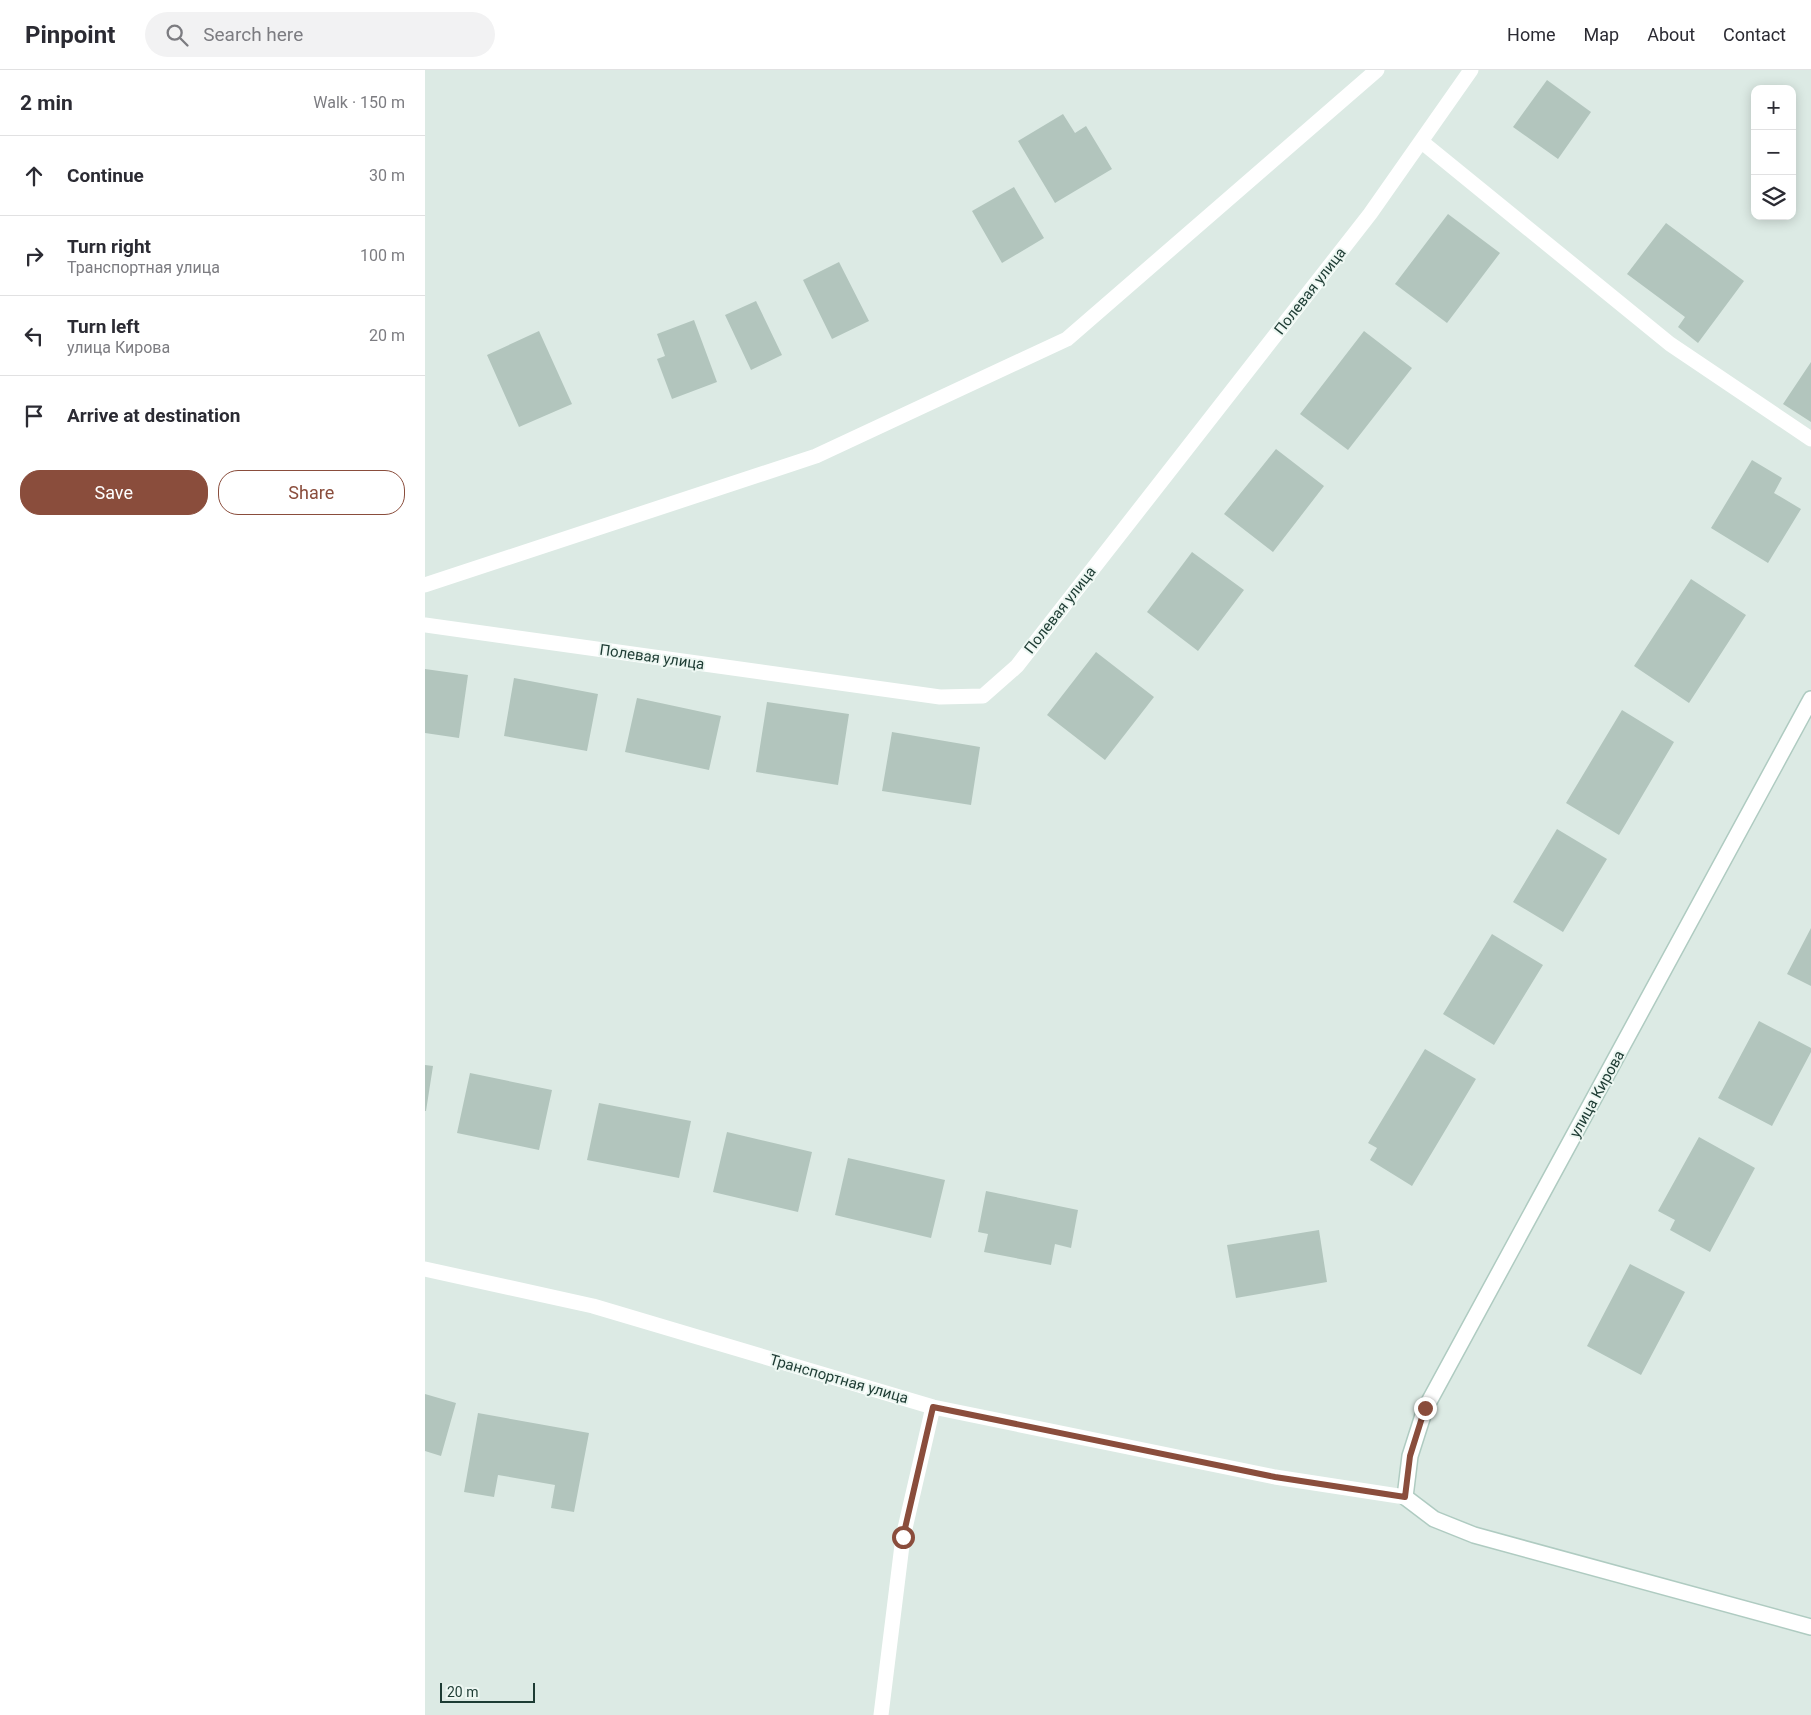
<!DOCTYPE html>
<html lang="en">
<head>
<meta charset="utf-8">
<style>
  :root { --surface:#fff; --page:#f2f2f3; --text:#2b2b33; --muted:#7c7c81; --line:#e1e1e2; --accent:#8a4d3c }
  body { margin:0; font-family:Roboto,sans-serif; background:var(--page); color:var(--text) }
  .controls { position:absolute; right:15px; top:15px; display:grid; overflow:hidden; border-radius:10px; box-shadow:0 2px 12px #0003 }
  .controls button { width:45px; height:45px; display:grid; place-items:center; padding:0; border:0; border-bottom:1px solid var(--line); background:var(--surface); color:var(--text); font:25px sans-serif }
  .scale { position:absolute; left:15px; bottom:12px; width:95px; box-sizing:border-box; padding-left:5px; border:2px solid #1d3b33; border-top:0; font-size:14px; line-height:18px; white-space:nowrap; color:#1d3b33; -webkit-text-stroke:4px #edf7f2; paint-order:stroke }
  .stop { position:absolute; width:15px; height:15px; margin:-11px; border:4px solid #8a4d3c; border-radius:50%; background:#fff }
  .stop.end { background:#8a4d3c; border-color:#fff; box-shadow:0 1px 5px #0008 }
  .list { margin:0; padding:0; list-style:none }
  h2 { display:flex; justify-content:space-between; align-items:center; height:65px; margin:0; padding:0 20px; font-size:21px }
  h2 small { font-size:16px; font-weight:400; color:var(--muted) }
  .list li { display:grid; grid-template-columns:32px 1fr auto; gap:15px; align-items:center; box-sizing:border-box; height:80px; padding:0 20px; border-top:1px solid var(--line) }
  .list b { display:block; font-size:19px; white-space:nowrap }
  .list p { margin:0; font-size:16px; white-space:nowrap; color:var(--muted) }
  .list em { font-size:16px; font-style:normal; color:var(--muted) }
  .actions { display:flex; gap:10px; padding:15px 20px }
  .actions a { flex:1; padding:11px 0; border:1px solid var(--accent); border-radius:20px; text-align:center; font-size:18px; color:var(--accent) }
  .actions .main { background:var(--accent); color:#fff }
  .icon { flex:none; width:28px; height:28px; fill:none; stroke:currentColor; stroke-width:2; stroke-linecap:round; stroke-linejoin:round }
  .map { position:relative; flex:none; width:1386px; height:1645px; overflow:hidden }
  header { display:flex; align-items:center; gap:30px; box-sizing:border-box; height:70px; padding:0 25px; background:var(--surface); border-bottom:1px solid var(--line) }
  header strong { font-size:24px }
  nav { display:flex; gap:28px; margin-inline-start:auto; font-size:18px }
  .search { width:350px; height:45px; background:var(--page); display:flex; align-items:center; gap:12px; box-sizing:border-box; padding:0 18px; border-radius:28px; color:var(--muted); font-size:19px }
  main { display:flex }
  aside { flex:1; background:var(--surface) }
  .map>svg:first-child { display:block }
</style>
</head>
<body>
<header>
<strong>Pinpoint</strong>
<div class="search"><svg class="icon" aria-label="search" viewBox="0 0 24 24"><circle cx="10" cy="10" r="6"/><path d="M15 15l6 6"/></svg>Search here</div>
<nav><a>Home</a><a>Map</a><a>About</a><a>Contact</a></nav>
</header>
<main>
<aside>
<h2>2 min<small>Walk · 150 m</small></h2>
<ul class="list">
<li><svg class="icon" aria-label="ahead" viewBox="0 0 24 24"><path d="M12 20V5M6 11l6-6 6 6"/></svg><div><b>Continue</b></div><em>30 m</em></li>
<li><svg class="icon" aria-label="right" viewBox="0 0 24 24"><path d="M7 20v-9h11M14 6l5 5-5 5"/></svg><div><b>Turn right</b><p>Транспортная улица</p></div><em>100 m</em></li>
<li><svg class="icon" aria-label="left" viewBox="0 0 24 24"><path d="M17 20v-9H6M10 6l-5 5 5 5"/></svg><div><b>Turn left</b><p>улица Кирова</p></div><em>20 m</em></li>
<li><svg class="icon" aria-label="arrive" viewBox="0 0 24 24"><path d="M6 21V4h12l-3 4 3 4H6"/></svg><div><b>Arrive at destination</b></div></li>
</ul>
<div class="actions"><a class="main">Save</a><a>Share</a></div>
</aside>
<div class="map">
<svg width="1386" height="1645" viewBox="0 0 1386 1645">
  <rect width="100%" height="100%" fill="#dceae4"/>
  <!-- building -->
  <path fill="#b2c5bd" d="M1122,10L1166,42L1133,89L1088,57Z
    M638,44L650,63L661,56L687,99L630,133L593,71Z
    M589,117L619,168L577,193L547,141Z
    M1023,144L1075,183L1022,253L970,214Z
    M1241,153L1319,211L1273,273L1253,257L1260,247L1202,204Z
    M414,192L444,251L407,269L378,210Z
    M331,231L357,285L326,300L300,245Z
    M269,250L292,312L247,329L232,289L240,286L232,264Z
    M114,261L147,334L94,357L62,285Z
    M939,261L987,298L923,380L875,344Z
    M1386,292V352L1358,334Z
    M851,379L899,416L848,482L799,444Z
    M1327,390L1357,408L1349,423L1376,439L1343,493L1286,458Z
    M767,482L819,520L773,581L722,542Z
    M1266,509L1321,545L1264,633L1209,596Z
    M671,582L729,627L680,690L622,645Z
    M0,599L43,605L34,668L0,663Z
    M89,608L173,624L162,681L79,666Z
    M212,628L296,646L284,700L200,682Z
    M342,632L424,644L413,715L331,702Z
    M1197,640L1249,672L1194,765L1141,733Z
    M467,662L555,677L546,735L457,721Z
    M1132,759L1182,789L1138,862L1088,832Z
    M1386,858V916L1362,904Z
    M1067,864L1118,895L1069,975L1018,944Z
    M1334,951L1386,978V982L1347,1056L1293,1028Z
    M1000,979L1051,1009L987,1116L945,1090L952,1078L943,1073Z
    M0,995L8,996L1,1041H0Z
    M45,1003L127,1020L114,1080L32,1063Z
    M174,1033L266,1051L254,1108L162,1090Z
    M302,1062L387,1082L373,1142L288,1122Z
    M1274,1067L1330,1098L1285,1182L1245,1160L1250,1150L1233,1141Z
    M423,1088L520,1110L506,1168L410,1145Z
    M561,1121L653,1140L646,1178L630,1174L626,1195L559,1182L563,1164L553,1162Z
    M894,1160L902,1212L811,1228L802,1175Z
    M1205,1194L1260,1222L1216,1305L1162,1276Z
    M0,1324L31,1333L16,1386L0,1381Z
    M53,1343L164,1363L149,1442L126,1438L130,1415L73,1405L69,1427L39,1422Z"/>
  <g fill="none" stroke-linecap="round" stroke-linejoin="round">
    <!-- secondary casing -->
    <g stroke="#afcbc1" stroke-width="18">
      <path id="secondary" d="M1386,629L1000,1339L985,1386L980,1427L1009,1449L1049,1465L1386,1557"/>
    </g>
    <!-- street -->
    <path stroke="#fff" stroke-width="15" d="M997,72L1245,274L1386,369
      M0,515L391,386L642,269L952,0
      M0,555L515,627L558,626L592,596L945,144L1046,0
      M0,1199L168,1236L508,1337L850,1407L980,1427
      M456,1645L478,1467L508,1337"/>
    <!-- secondary -->
    <use href="#secondary" stroke="#fff" stroke-width="15"/>
  </g>
  <g fill="none" stroke-linecap="round" stroke-linejoin="round">
    <!-- route -->
    <path stroke="#8a4d3c" stroke-width="6" d="M478,1467L508,1337L850,1407L980,1427L985,1386L1000,1338"/>
  </g>
  <g text-anchor="middle" dominant-baseline="central" stroke-width="4" stroke-linejoin="round" paint-order="stroke">
    <!-- street labels -->
    <g font-size="15" fill="#1d3b33" stroke="#edf7f2">
      <text transform="translate(885 221) rotate(-52)">Полевая улица</text>
      <text transform="translate(635 540) rotate(-52)">Полевая улица</text>
      <text transform="translate(227 587) rotate(8)">Полевая улица</text>
      <text transform="translate(1172 1024) rotate(-61)">улица Кирова</text>
      <text transform="translate(414 1309) rotate(16)">Транспортная улица</text>
    </g>
  </g>
</svg>
<div class="controls">
<button>+</button>
<button>−</button>
<button><svg class="icon" aria-label="layers" viewBox="0 0 24 24"><path d="M12 4l9 5-9 5-9-5zM3 14l9 5 9-5"/></svg></button>
</div>
<div class="scale">20 m</div>
<div class="stop" style="left:478px;top:1467px"></div>
<div class="stop end" style="left:1000px;top:1338px"></div>
</div>
</main>
</body>
</html>
